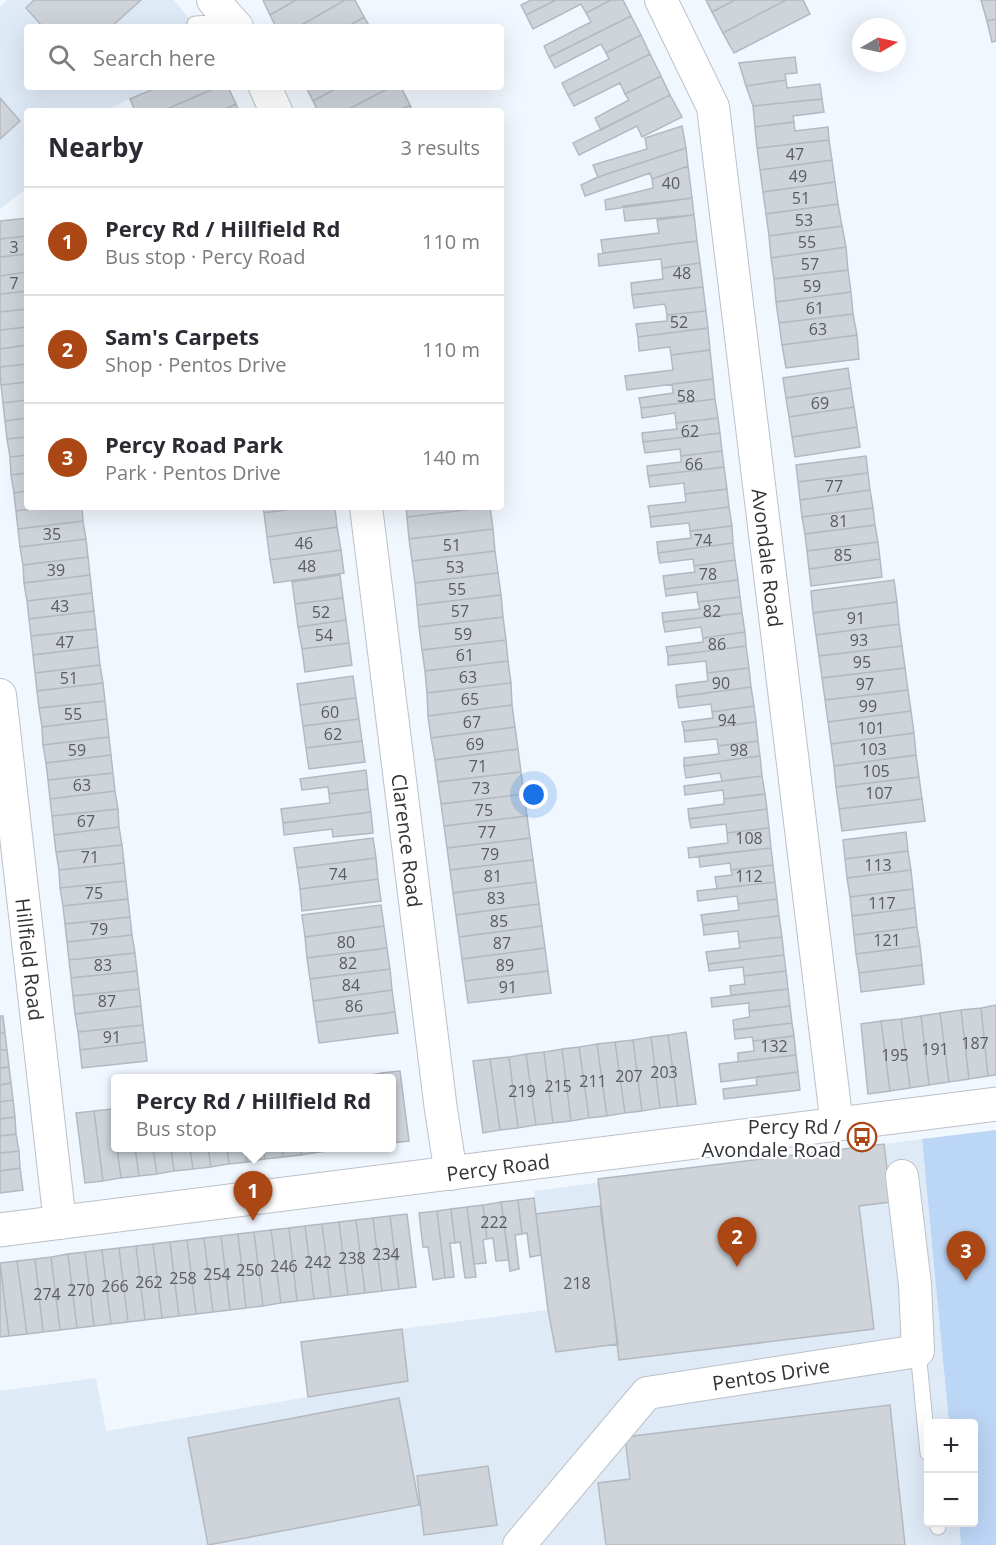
<!DOCTYPE html>
<html lang="en">
<head>
<meta charset="utf-8">
<style>
  :root { --surface:#fff; --page:#f7f7f7; --text:#2b2b33; --muted:#7c7c81; --line:#e1e1e2; --accent:#ab4714 }
  body { margin:0; font-family:"Open Sans",sans-serif; background:var(--page); color:var(--text) }
  .controls { position:absolute; right:18px; bottom:18px; display:grid; overflow:hidden; border-radius:6px; box-shadow:0 6px 24px #0002 }
  .controls button { width:54px; height:54px; display:grid; place-items:center; padding:0; border:0; border-bottom:2px solid var(--line); background:var(--surface); color:var(--text); font:30px sans-serif }
  .compass { position:absolute; left:852px; top:18px; width:54px; height:54px; border-radius:50%; background:var(--surface); box-shadow:0 6px 24px #0002; rotate:81deg }
  .you { position:absolute; left:534px; top:795px; width:21px; height:21px; margin:-15px; border:4px solid #fff; border-radius:50%; background:#1a73e8; box-shadow:0 0 0 9px #1a73e833 }
  .badge { display:grid; place-items:center; width:39px; height:39px; border-radius:50%; background:var(--accent); color:#fff; font-size:20px; font-weight:700 }
  .pin { position:absolute; translate:-50% -50px; filter:drop-shadow(0 2px 3px #0008) }
  .pin::after { content:''; position:absolute; top:32px; width:21px; height:18px; background:inherit; clip-path:polygon(0 0,100% 0,50% 100%) }
  .popup { position:absolute; left:111px; top:1074px; width:285px; height:78px; box-sizing:border-box; display:grid; place-content:center; border-radius:6px; background:var(--surface); filter:drop-shadow(0 2px 4px #0005); font-size:20px; white-space:nowrap; color:var(--muted) }
  .popup b { font-size:22px; color:var(--text) }
  .popup::after { content:''; position:absolute; left:50%; top:100%; margin-left:-12px; border:12px solid transparent; border-top-color:var(--surface) }
  .list { margin:0; padding:0; list-style:none }
  h2 { display:flex; justify-content:space-between; align-items:center; height:78px; margin:0; padding:0 24px; font-size:26px }
  h2 small { font-size:20px; font-weight:400; color:var(--muted) }
  .list li { display:grid; grid-template-columns:39px 1fr auto; gap:18px; align-items:center; box-sizing:border-box; height:108px; padding:0 24px; border-top:2px solid var(--line) }
  .list b { display:block; font-size:22px; white-space:nowrap }
  .list p { margin:0; font-size:20px; white-space:nowrap; color:var(--muted) }
  .list em { font-size:20px; font-style:normal; color:var(--muted) }
  .icon { flex:none; width:33px; height:33px; fill:none; stroke:currentColor; stroke-width:2; stroke-linecap:round; stroke-linejoin:round }
  .map { position:relative; flex:none; width:996px; height:1545px; overflow:hidden }
  .search { position:absolute; background:var(--surface); box-shadow:0 6px 24px #0002; left:24px; top:24px; width:480px; height:66px; display:flex; align-items:center; gap:15px; box-sizing:border-box; padding:0 21px; border-radius:6px; color:var(--muted); font-size:22px }
  .panel { position:absolute; background:var(--surface); box-shadow:0 6px 24px #0002; left:24px; top:108px; width:480px; height:402px; border-radius:6px }
  .map>svg:first-child { display:block }
</style>
</head>
<body>
<div class="map">
<svg width="996" height="1545" viewBox="0 0 996 1545">
  <rect width="100%" height="100%" fill="#f1f7fe"/>
  <!-- built -->
  <path fill="#dfeaf7" d="M7,0H174L196,27H27V87H154L105,111H27V188L0,209V7Z
    M922,1139L949,1423L928,1424V1522L959,1523L961,1545H0V1391L96,1378L106,1431L308,1397L301,1342L547,1310L534,1191Z"/>
  <!-- green -->
  <path fill="#bcd6f6" d="M996,1130V1545H961L959,1523L974,1522V1424L949,1423L922,1139Z"/>
  <!-- building -->
  <path fill="#ced4da" stroke="#b4b9c0" stroke-width="1.5" d="M34,0H141L111,27H43L26,8Z
    M263,0H296L270,15Z
    M296,0H345L298,27H276L270,15Z
    M345,0H355L364,17L347,27H298Z
    M531,0H556L526,15L521,5Z
    M556,0H611L586,13L581,4L533,29L526,15Z
    M611,0H623L631,16L549,57L544,46L591,22L586,13Z
    M706,0H735L712,12Z
    M735,0H786L723,33L712,12Z
    M786,0H803L810,14L734,53L723,33Z
    M981,0H996V19L987,21Z
    M631,16L641,35L606,53L601,44L555,68L549,57Z
    M364,17L370,27H347Z
    M996,19V41L992,42L987,21Z
    M641,35L650,54L568,95L562,83L609,59L606,53Z
    M650,54L661,76L625,94L620,83L574,106L568,95Z
    M795,57L797,73L785,74L786,80L746,86L739,63Z
    M661,76L670,95L601,130L595,118L629,100L625,94Z
    M786,80L787,88L820,84L822,99L753,106L746,86Z
    M158,87H218L162,111H135L130,99Z
    M218,87H228L236,104L221,111H162Z
    M306,87H339L313,101Z
    M339,87H391L345,111H318L313,101Z
    M391,87H401L410,105L398,111H345Z
    M670,95L682,117L642,137L637,126L579,155L573,143Z
    M0,98L20,121L0,139Z
    M822,99L824,112L793,116L794,122L755,127L753,106Z
    M236,104L239,111H221Z
    M410,105L413,111H398Z
    M794,122L795,131L828,127L829,140L757,148L755,127Z
    M682,126L686,148L598,177L593,165L647,149L645,138Z
    M829,140L832,160L760,170L757,148Z
    M686,148L688,166L652,179L650,173L585,196L581,185L598,177Z
    M832,160L835,182L763,192L760,170Z
    M688,166L692,198L606,210L605,200L653,188L652,179Z
    M835,182L838,204L766,214L763,192Z
    M692,198L694,215L625,221L623,206Z
    M838,204L842,226L769,236L766,214Z
    M694,215L697,241L603,253L601,240L659,233L657,220Z
    M27,218V236L0,239V221Z
    M842,226L846,247L771,258L769,236Z
    M27,236V254L0,257V239Z
    M697,241L700,263L662,268L661,259L599,266L598,254Z
    M846,247L848,270L774,279L771,258Z
    M27,254V272L0,276V257Z
    M700,263L703,287L632,295L631,283L663,279L662,268Z
    M848,270L851,292L776,302L774,279Z
    M27,272V291L0,294V276Z
    M703,287L706,311L667,315L665,304L634,308L632,295Z
    M27,291V309L0,312V294Z
    M851,292L853,314L779,323L776,302Z
    M27,309V327L0,330V312Z
    M706,311L708,328L638,337L636,324L667,321V315Z
    M853,314L857,335L782,345L779,323Z
    M27,327V345L0,349V330Z
    M708,328L710,350L671,355L670,347L639,351L638,337Z
    M857,335L859,359L786,368L782,345Z
    M27,345V364L0,367V349Z
    M710,350L713,379L627,390L625,376L673,370L671,355Z
    M27,364V382L1,385L0,367Z
    M848,368L851,388L786,398L783,378Z
    M713,379L715,399L641,408L639,398L673,393L672,384Z
    M27,382V400L3,403L1,385Z
    M851,388L854,407L789,417L786,398Z
    M715,399L718,418L676,423L675,413L642,418L641,408Z
    M27,400V418L5,421L3,403Z
    M854,407L857,427L792,437L789,417Z
    M27,418V437L7,439L5,421Z
    M718,418L720,433L643,442L642,433L677,429L676,423Z
    M857,427L860,447L795,457L792,437Z
    M720,433L722,451L681,456L680,449L645,453L643,442Z
    M27,437V455L10,457L7,439Z
    M722,451L724,467L648,476L647,466L681,462V456Z
    M27,455V473L11,475L10,457Z
    M866,456L868,473L798,482L796,465Z
    M724,467L727,489L685,494L684,483L650,487L648,476Z
    M27,473V491L14,493L11,475Z
    M868,473L870,490L800,500L798,482Z
    M727,489L729,507L650,517L648,506L686,502L685,494Z
    M870,490L873,508L802,517L800,500Z
    M27,491V507H48L16,511L14,493Z
    M48,507H82L83,521L18,529L16,511Z
    M263,507H308L264,513Z
    M308,507H335L337,527L267,537L264,513Z
    M406,507H488L407,517Z
    M490,507L493,529L409,539L407,517Z
    M729,507L732,526L690,531L689,523L651,527L650,517Z
    M873,508L875,525L805,534L802,517Z
    M83,521L86,539L20,547L18,529Z
    M875,525L878,542L807,551L805,534Z
    M732,526L733,543L658,553L657,542L691,538L690,531Z
    M337,527L341,550L270,560L267,537Z
    M493,529L495,551L412,561L409,539Z
    M86,539L88,557L23,565L20,547Z
    M878,542L880,559L809,569L807,551Z
    M733,543L735,560L694,566L693,559L660,563L658,553Z
    M341,550L344,573L274,583L270,560Z
    M495,551L498,573L415,583L412,561Z
    M88,557L90,575L24,583L23,565Z
    M880,559L882,577L811,586L809,569Z
    M735,560L738,580L665,589L663,576L695,572L694,566Z
    M498,573L501,595L417,605L415,583Z
    M90,575L92,593L27,601L24,583Z
    M340,575L343,598L295,604L292,582Z
    M738,580L740,597L698,602L697,592L666,596L665,589Z
    M894,580L897,602L813,613L811,591Z
    M92,593L94,611L29,619L27,601Z
    M501,595L503,617L419,627L417,605Z
    M740,597L742,613L663,622L662,613L700,609L698,602Z
    M343,598L346,620L298,627L295,604Z
    M897,602L899,624L816,635L813,613Z
    M94,611L96,629L31,636L29,619Z
    M742,613L745,632L703,638L701,627L665,632L663,622Z
    M503,617L506,640L422,650L419,627Z
    M346,620L349,643L302,649L298,627Z
    M899,624L902,646L819,656L816,635Z
    M96,629L98,647L33,655L31,636Z
    M745,632L746,646L668,656L666,647L703,642V638Z
    M506,640L508,661L425,671L422,650Z
    M349,643L352,665L305,672L302,649Z
    M746,646L749,668L707,673L706,661L668,665V656Z
    M902,646L905,668L822,678L819,656Z
    M98,647L100,665L35,673L33,655Z
    M508,661L511,683L427,693L425,671Z
    M100,665L103,683L37,691L35,673Z
    M749,668L751,687L677,697L676,685L708,681L707,673Z
    M905,668L908,690L825,700L822,678Z
    M353,676L356,698L300,705L297,684Z
    M103,683L105,701L39,708L37,691Z
    M511,683L512,705L428,716L427,693Z
    M751,687L754,706L712,712L711,704L679,708L677,697Z
    M908,690L911,711L828,722L825,700Z
    M356,698L359,719L303,726L300,705Z
    M105,701L107,719L42,727L39,708Z
    M512,705L515,727L431,738L428,716Z
    M754,706L756,722L684,731L682,722L713,718L712,712Z
    M911,711L914,733L831,744L828,722Z
    M107,719L109,737L43,745L42,727Z
    M359,719L362,741L306,748L303,726Z
    M756,722L758,741L718,746L717,739L685,742L684,731Z
    M515,727L518,749L435,760L431,738Z
    M914,733L916,755L834,766L831,744Z
    M109,737L111,755L46,763L43,745Z
    M362,741L365,762L309,769L306,748Z
    M758,741L760,756L684,766V758L719,754L718,746Z
    M518,749L521,772L438,782L435,760Z
    M111,755L113,773L48,780L46,763Z
    M916,755L919,777L836,787L834,766Z
    M760,756L762,776L722,781L720,773L686,778L684,766Z
    M366,770L368,789L329,794L328,787L302,790L300,779Z
    M521,772L524,794L441,804L438,782Z
    M113,773L115,791L50,799L48,780Z
    M762,776L765,794L724,799L723,790L685,795L684,786Z
    M919,777L922,799L839,809L836,787Z
    M368,789L371,812L283,823L281,809L330,803L329,794Z
    M115,791L118,809L52,816L50,799Z
    M524,794L527,816L444,826L441,804Z
    M765,794L767,809L689,819L688,809L724,804V799Z
    M922,799L925,821L842,831L839,809Z
    M118,809L119,827L54,835L52,816Z
    M767,809L769,828L727,833L726,824L691,828L689,819Z
    M371,812L373,833L333,837L332,829L284,835L283,823Z
    M527,816L530,838L447,848L444,826Z
    M119,827L122,845L56,852L54,835Z
    M769,828L771,848L689,858L688,848L728,843L727,833Z
    M906,832L908,851L845,859L843,840Z
    M373,838L376,858L297,868L294,848Z
    M530,838L533,860L450,870L447,848Z
    M122,845L124,863L59,870L56,852Z
    M771,848L773,865L731,870L730,863L700,867L699,856Z
    M908,851L911,870L847,878L845,859Z
    M376,858L378,879L300,889L297,868Z
    M533,860L536,882L453,893L450,870Z
    M124,863L126,881L60,888L59,870Z
    M773,865L775,882L717,889L715,877L732,875L731,870Z
    M911,870L913,889L850,897L847,878Z
    M378,879L381,901L302,911L300,889Z
    M126,881L128,899L63,906L60,888Z
    M536,882L539,904L456,915L453,893Z
    M775,882L777,899L738,904L737,896L698,901L697,891Z
    M913,889L915,908L852,916L850,897Z
    M128,899L130,917L65,924L63,906Z
    M777,899L779,916L703,925L701,915L739,910L738,904Z
    M539,904L542,926L459,937L456,915Z
    M381,905L384,926L305,937L302,915Z
    M915,908L917,927L854,935L852,916Z
    M779,916L782,937L739,942L738,931L704,935L703,925Z
    M130,917L132,935L67,942L65,924Z
    M384,926L387,948L307,958L305,937Z
    M542,926L545,948L462,959L459,937Z
    M917,927L920,946L856,954L854,935Z
    M132,935L135,953L69,960L67,942Z
    M782,937L784,955L708,964L706,952L740,948L739,942Z
    M920,946L922,965L859,973L856,954Z
    M387,948L390,969L310,979L307,958Z
    M545,948L548,971L465,981L462,959Z
    M135,953L137,971L71,978L69,960Z
    M784,955L786,971L744,976L743,967L709,971L708,964Z
    M922,965L924,984L861,992L859,973Z
    M390,969L392,990L313,1001L310,979Z
    M137,971L139,989L73,996L71,978Z
    M548,971L551,993L468,1003L465,981Z
    M786,971L788,989L731,995L730,986L745,984L744,976Z
    M139,989L141,1006L75,1014L73,996Z
    M788,989L790,1006L749,1011V1003L712,1007L711,998Z
    M392,990L395,1012L316,1022L313,1001Z
    M996,1005V1075L988,1076L981,1008Z
    M141,1006L143,1025L78,1032L75,1014Z
    M790,1006L792,1023L734,1030L733,1020L750,1017L749,1011Z
    M981,1008L988,1076L969,1079L961,1010Z
    M961,1010L969,1079L949,1082L940,1013Z
    M395,1012L398,1033L319,1043L316,1022Z
    M940,1013L949,1082L929,1085L921,1016Z
    M0,1016H3L5,1033H0Z
    M921,1016L929,1085L910,1088L901,1019Z
    M901,1019L910,1088L890,1091L881,1021Z
    M881,1021L890,1091L868,1094L861,1024Z
    M792,1023L794,1036L753,1041L752,1037L735,1039L734,1030Z
    M143,1025L145,1042L80,1050L78,1032Z
    M686,1032L696,1104L678,1106L668,1035Z
    M0,1033H5L7,1050H0Z
    M668,1035L678,1106L660,1108L651,1037Z
    M794,1036L796,1055L738,1062V1053L754,1051L753,1041Z
    M651,1037L660,1108L642,1111L633,1040Z
    M633,1040L642,1111L625,1113L615,1042Z
    M145,1042L147,1061L82,1068L80,1050Z
    M615,1042L625,1113L607,1116L597,1044Z
    M597,1044L607,1116L589,1118L579,1047Z
    M579,1047L589,1118L571,1121L562,1049Z
    M562,1049L571,1121L553,1123L544,1052Z
    M0,1050H7L9,1067L0,1068Z
    M544,1052L553,1123L536,1125L526,1054Z
    M526,1054L536,1125L518,1128L509,1057Z
    M796,1055L798,1072L721,1082L719,1064Z
    M509,1057L518,1128L500,1130L490,1059Z
    M490,1059L500,1130L483,1133L473,1061Z
    M9,1067L11,1083L0,1085V1068Z
    M400,1071L409,1141L391,1143V1078H383L382,1073Z
    M798,1072L800,1090L724,1099L723,1089L757,1085L756,1077Z
    M382,1073L383,1078H364V1076Z
    M11,1083L13,1100L0,1102V1085Z
    M13,1100L15,1117L0,1119V1102Z
    M115,1108V1134L112,1109Z
    M112,1109L115,1148H117L121,1178L103,1181L94,1111Z
    M94,1111L103,1181L85,1183L76,1113Z
    M15,1117L16,1134L0,1136V1119Z
    M16,1134L19,1151L0,1153V1136Z
    M884,1144L891,1202L859,1206L874,1329L619,1360L598,1179Z
    M117,1148H135L139,1176L121,1178Z
    M135,1148H153L157,1174L139,1176Z
    M153,1148H171L174,1171L157,1174Z
    M171,1148H190L193,1169L174,1171Z
    M190,1148H208L211,1167L193,1169Z
    M208,1148H227L229,1164L211,1167Z
    M227,1148H245L247,1162L229,1164Z
    M245,1148H263L265,1159L247,1162Z
    M263,1148H282L283,1157L265,1159Z
    M282,1148H300L301,1155L283,1157Z
    M300,1148H318L319,1152L301,1155Z
    M318,1148H336L337,1150L319,1152Z
    M19,1151L20,1168L0,1171V1153Z
    M20,1168L23,1190L0,1193V1171Z
    M534,1198L541,1255L530,1257L527,1233L522,1234L518,1200Z
    M518,1200L522,1234L515,1235L519,1269L510,1271L501,1202Z
    M501,1202L509,1260L496,1261L493,1238L487,1239L483,1205Z
    M483,1205L487,1239L483,1240L486,1263L474,1264L467,1207Z
    M600,1206L618,1344L556,1352L548,1310L536,1214Z
    M467,1207L476,1277L465,1278L460,1242L455,1243L451,1209Z
    M451,1209L455,1243H450L454,1277L445,1278L437,1211Z
    M437,1211L445,1278L433,1280L428,1247H423L419,1213Z
    M407,1214L416,1287L399,1289L390,1216Z
    M390,1216L399,1289L382,1291L373,1218Z
    M373,1218L382,1291L365,1293L356,1220Z
    M356,1220L365,1293L348,1295L339,1222Z
    M339,1222L348,1295L331,1297L322,1224Z
    M322,1224L331,1297L314,1299L305,1226Z
    M305,1226L314,1299L297,1301L289,1228Z
    M289,1228L297,1301L281,1303L271,1230Z
    M271,1230L281,1303L263,1306L254,1232Z
    M254,1232L263,1306L246,1308L238,1234Z
    M238,1234L246,1308L230,1310L221,1236Z
    M221,1236L230,1310L213,1312L204,1238Z
    M204,1238L213,1312L196,1314L187,1240Z
    M187,1240L196,1314L179,1316L170,1242Z
    M170,1242L179,1316L162,1318L153,1244Z
    M153,1244L162,1318L145,1320L136,1246Z
    M136,1246L145,1320L128,1322L119,1248Z
    M119,1248L128,1322L111,1324L102,1250Z
    M102,1250L111,1324L94,1326L85,1252Z
    M85,1252L94,1326L77,1328L68,1254Z
    M68,1254L77,1328L60,1330L51,1257Z
    M51,1257L60,1330L43,1332L35,1259Z
    M35,1259L43,1332L27,1334L17,1261Z
    M17,1261L27,1334L9,1336L0,1263Z
    M0,1263L9,1336L0,1337Z
    M402,1329L408,1381L308,1397L301,1342Z
    M399,1398L419,1505L208,1545L188,1438Z
    M890,1405L905,1545H606L598,1483L630,1479L625,1437Z
    M488,1466L497,1525L424,1535L417,1476Z"/>
  <g fill="none" stroke-linecap="round" stroke-linejoin="round">
    <!-- lane casing -->
    <g stroke="#bcc1c8" stroke-width="17">
      <path id="lane" d="M195,24L231,22
        M918,1351L928,1453
        M937,1522L938,1527"/>
    </g>
    <!-- street casing -->
    <g stroke="#bcc1c8" stroke-width="34">
      <g id="street">
        <path d="M213,0L237,27"/>
        <path id="s1" d="M661,0L713,107L837,1125"/>
        <path d="M265,87L276,111"/>
        <path id="s2" d="M366,507L441,1110L451,1174"/>
        <path id="s3" d="M0,695L60,1223"/>
        <path id="s4" d="M519,1545L647,1393L918,1351L915,1285L902,1176"/>
      </g>
    </g>
    <!-- secondary casing -->
    <g stroke="#bcc1c8" stroke-width="35">
      <g id="secondary">
        <path id="s5" d="M0,1230L996,1104"/>
      </g>
    </g>
    <!-- lane -->
    <use href="#lane" stroke="#fff" stroke-width="15"/>
    <!-- street -->
    <use href="#street" stroke="#fff" stroke-width="32"/>
    <!-- secondary -->
    <use href="#secondary" stroke="#fff" stroke-width="33"/>
  </g>
  <!-- icons -->
  <defs>
    <g id="bus-ring" transform="scale(1.5)"><circle r="9.5" fill="#fff" stroke="#ab4714" stroke-width="1.5"/><path d="M-5-6H5V4H4V6H2V4H-2V6H-4V4H-5ZM-3.5-4V0h7V-4ZM-3.5 1.2v1.5H-2V1.2ZM2 1.2v1.5H3.5V1.2Z" fill="#ab4714"/></g>
  </defs>
  <g fill-rule="evenodd">
    <use href="#bus-ring" x="862" y="1137"/>
  </g>
  <g text-anchor="middle" dominant-baseline="central" stroke-width="4.5" stroke-linejoin="round" paint-order="stroke">
    <!-- number labels -->
    <g font-size="16" fill="#595c60">
      <text x="795" y="154">47</text>
      <text x="798" y="176">49</text>
      <text x="671" y="183">40</text>
      <text x="801" y="198">51</text>
      <text x="804" y="220">53</text>
      <text x="807" y="242">55</text>
      <text x="14" y="247">3</text>
      <text x="810" y="264">57</text>
      <text x="682" y="273">48</text>
      <text x="14" y="283">7</text>
      <text x="812" y="286">59</text>
      <text x="815" y="308">61</text>
      <text x="679" y="322">52</text>
      <text x="818" y="329">63</text>
      <text x="686" y="396">58</text>
      <text x="820" y="403">69</text>
      <text x="690" y="431">62</text>
      <text x="694" y="464">66</text>
      <text x="834" y="486">77</text>
      <text x="839" y="521">81</text>
      <text x="52" y="534">35</text>
      <text x="703" y="540">74</text>
      <text x="304" y="543">46</text>
      <text x="452" y="545">51</text>
      <text x="843" y="555">85</text>
      <text x="307" y="566">48</text>
      <text x="455" y="567">53</text>
      <text x="56" y="570">39</text>
      <text x="708" y="574">78</text>
      <text x="457" y="589">55</text>
      <text x="60" y="606">43</text>
      <text x="460" y="611">57</text>
      <text x="712" y="611">82</text>
      <text x="321" y="612">52</text>
      <text x="856" y="618">91</text>
      <text x="463" y="634">59</text>
      <text x="324" y="635">54</text>
      <text x="859" y="640">93</text>
      <text x="65" y="642">47</text>
      <text x="717" y="644">86</text>
      <text x="465" y="655">61</text>
      <text x="862" y="662">95</text>
      <text x="468" y="677">63</text>
      <text x="69" y="678">51</text>
      <text x="721" y="683">90</text>
      <text x="865" y="684">97</text>
      <text x="470" y="699">65</text>
      <text x="868" y="706">99</text>
      <text x="330" y="712">60</text>
      <text x="73" y="714">55</text>
      <text x="727" y="720">94</text>
      <text x="472" y="722">67</text>
      <text x="871" y="728">101</text>
      <text x="333" y="734">62</text>
      <text x="475" y="744">69</text>
      <text x="873" y="749">103</text>
      <text x="77" y="750">59</text>
      <text x="739" y="750">98</text>
      <text x="478" y="766">71</text>
      <text x="876" y="771">105</text>
      <text x="82" y="785">63</text>
      <text x="481" y="788">73</text>
      <text x="879" y="793">107</text>
      <text x="484" y="810">75</text>
      <text x="86" y="821">67</text>
      <text x="487" y="832">77</text>
      <text x="749" y="838">108</text>
      <text x="490" y="854">79</text>
      <text x="90" y="857">71</text>
      <text x="878" y="865">113</text>
      <text x="338" y="874">74</text>
      <text x="493" y="876">81</text>
      <text x="749" y="876">112</text>
      <text x="94" y="893">75</text>
      <text x="496" y="898">83</text>
      <text x="882" y="903">117</text>
      <text x="499" y="921">85</text>
      <text x="99" y="929">79</text>
      <text x="887" y="940">121</text>
      <text x="346" y="942">80</text>
      <text x="502" y="943">87</text>
      <text x="348" y="963">82</text>
      <text x="103" y="965">83</text>
      <text x="505" y="965">89</text>
      <text x="351" y="985">84</text>
      <text x="508" y="987">91</text>
      <text x="107" y="1001">87</text>
      <text x="354" y="1006">86</text>
      <text x="112" y="1037">91</text>
      <text x="975" y="1043">187</text>
      <text x="774" y="1046">132</text>
      <text x="935" y="1049">191</text>
      <text x="895" y="1055">195</text>
      <text x="664" y="1072">203</text>
      <text x="629" y="1076">207</text>
      <text x="593" y="1081">211</text>
      <text x="558" y="1086">215</text>
      <text x="522" y="1091">219</text>
      <text x="494" y="1222">222</text>
      <text x="386" y="1254">234</text>
      <text x="352" y="1258">238</text>
      <text x="318" y="1262">242</text>
      <text x="284" y="1266">246</text>
      <text x="250" y="1270">250</text>
      <text x="217" y="1274">254</text>
      <text x="183" y="1278">258</text>
      <text x="149" y="1282">262</text>
      <text x="577" y="1283">218</text>
      <text x="115" y="1286">266</text>
      <text x="81" y="1290">270</text>
      <text x="47" y="1294">274</text>
    </g>
    <!-- street labels -->
    <g font-size="20" fill="#323437" stroke="#fff">
      <text stroke="none"><textPath href="#s1" startOffset="573">Avondale Road</textPath></text>
      <text stroke="none"><textPath href="#s2" startOffset="336">Clarence Road</textPath></text>
      <text stroke="none"><textPath href="#s3" startOffset="266">Hillfield Road</textPath></text>
      <text stroke="none"><textPath href="#s5" startOffset="502">Percy Road</textPath></text>
      <text stroke="none"><textPath href="#s4" startOffset="324">Pentos Drive</textPath></text>
    </g>
    <!-- poi labels -->
    <g font-size="20" fill="#323437" stroke="#fff" text-anchor="end">
      <text x="841" y="1126">Percy Rd /<tspan x="841" dy="23">Avondale Road</tspan></text>
    </g>
  </g>
</svg>
<div class="controls">
<button>+</button>
<button>−</button>
</div>
<svg class="compass" viewBox="-18 -18 36 36"><path d="M0-13l5 13h-10z" fill="#e53935"/><path d="M0 13l5-13h-10z" fill="#7c7c81"/></svg>
<div class="you"></div>
<div class="pin badge" style="left:253px;top:1221px">1</div>
<div class="popup"><b>Percy Rd / Hillfield Rd</b>Bus stop</div>
<div class="pin badge" style="left:737px;top:1267px">2</div>
<div class="pin badge" style="left:966px;top:1281px">3</div>
<div class="search"><svg class="icon" aria-label="search" viewBox="0 0 24 24"><circle cx="10" cy="10" r="6"/><path d="M15 15l6 6"/></svg>Search here</div>
<section class="panel">
<h2>Nearby<small>3 results</small></h2>
<ul class="list">
<li><span class="badge">1</span><div><b>Percy Rd / Hillfield Rd</b><p>Bus stop · Percy Road</p></div><em>110 m</em></li>
<li><span class="badge">2</span><div><b>Sam's Carpets</b><p>Shop · Pentos Drive</p></div><em>110 m</em></li>
<li><span class="badge">3</span><div><b>Percy Road Park</b><p>Park · Pentos Drive</p></div><em>140 m</em></li>
</ul>
</section>
</div>
</body>
</html>
